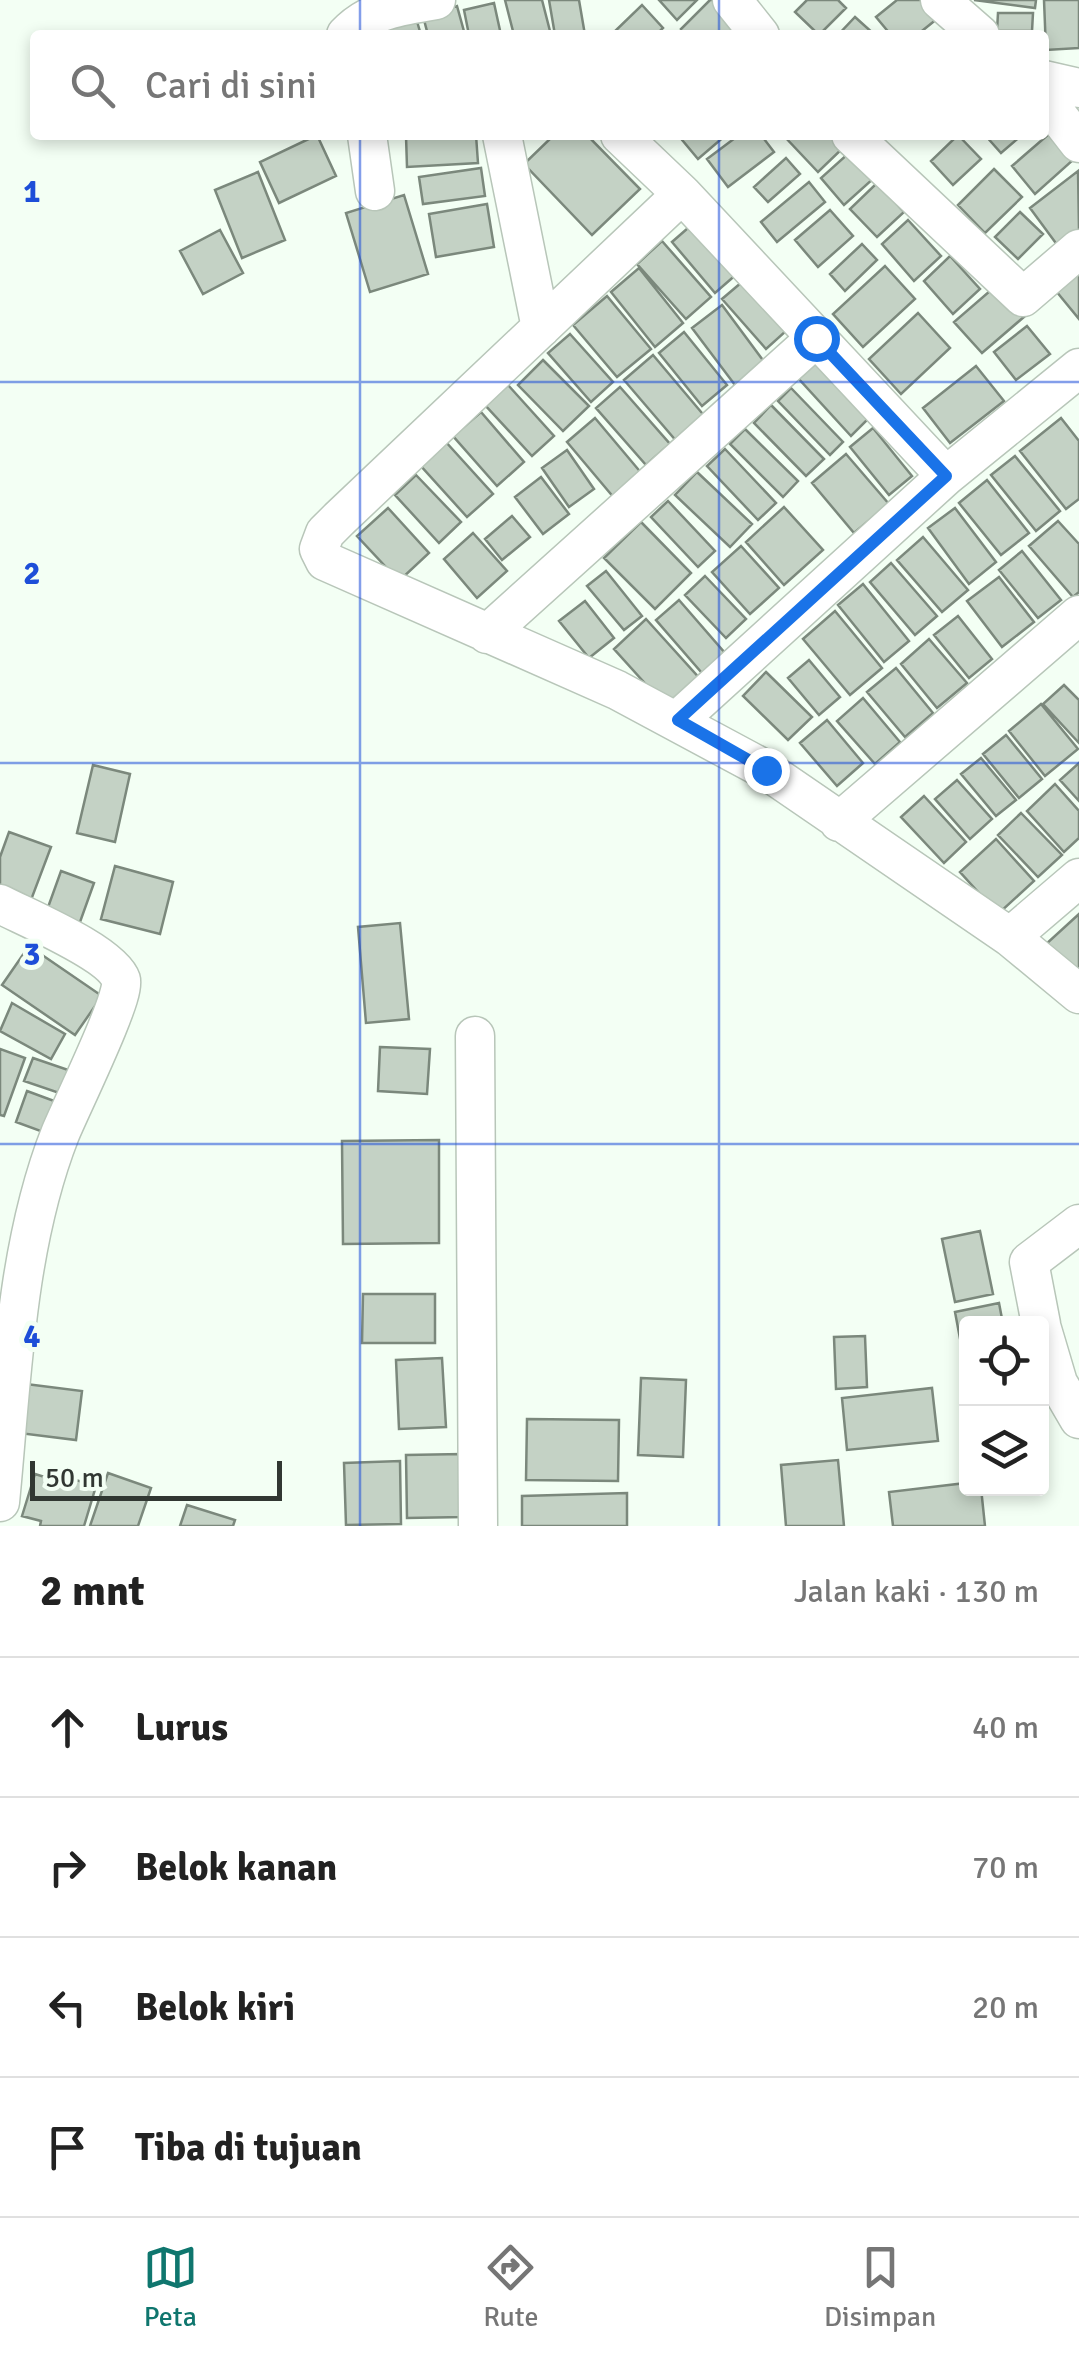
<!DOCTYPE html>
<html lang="id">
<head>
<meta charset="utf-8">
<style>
  :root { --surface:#fff; --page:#f6f6f6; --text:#222; --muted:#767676; --line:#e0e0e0; --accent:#0f766e }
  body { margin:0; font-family:Signika,sans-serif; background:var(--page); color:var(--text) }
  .controls { position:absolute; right:30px; bottom:30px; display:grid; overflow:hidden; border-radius:10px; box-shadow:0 5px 15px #0003 }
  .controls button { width:90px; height:90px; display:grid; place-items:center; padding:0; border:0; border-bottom:2px solid var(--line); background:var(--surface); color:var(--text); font:50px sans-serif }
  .scale { position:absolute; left:30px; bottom:25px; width:252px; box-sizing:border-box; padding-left:10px; border:5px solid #313732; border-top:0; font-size:28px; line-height:35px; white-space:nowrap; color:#313732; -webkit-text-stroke:8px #f3fff4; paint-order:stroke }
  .stop { position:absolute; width:30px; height:30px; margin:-22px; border:8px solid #1a73e8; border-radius:50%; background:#fff }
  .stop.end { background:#1a73e8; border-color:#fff; box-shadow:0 2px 10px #0008 }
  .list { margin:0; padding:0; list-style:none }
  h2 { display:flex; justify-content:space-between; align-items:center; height:130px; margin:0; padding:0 40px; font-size:42px }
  h2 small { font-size:32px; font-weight:400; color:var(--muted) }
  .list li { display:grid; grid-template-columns:65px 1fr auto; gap:30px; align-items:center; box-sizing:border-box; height:140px; padding:0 40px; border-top:2px solid var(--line) }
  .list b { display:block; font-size:38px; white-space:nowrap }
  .list em { font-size:32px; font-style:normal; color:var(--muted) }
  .icon { flex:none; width:55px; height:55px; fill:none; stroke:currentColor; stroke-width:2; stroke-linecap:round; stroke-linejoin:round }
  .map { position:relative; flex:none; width:1079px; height:1526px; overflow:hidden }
  .search { position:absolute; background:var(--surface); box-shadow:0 5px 15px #0003; left:30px; right:30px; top:30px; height:110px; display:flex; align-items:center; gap:25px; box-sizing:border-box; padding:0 35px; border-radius:10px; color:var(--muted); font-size:38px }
  .sheet { height:690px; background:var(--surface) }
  nav { display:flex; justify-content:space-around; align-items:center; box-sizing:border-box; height:140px; border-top:2px solid var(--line); background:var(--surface); font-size:28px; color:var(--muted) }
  nav a { display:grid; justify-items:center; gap:5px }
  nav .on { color:var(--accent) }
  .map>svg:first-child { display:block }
</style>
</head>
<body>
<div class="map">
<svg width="1079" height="1526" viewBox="0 0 1079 1526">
  <rect width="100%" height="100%" fill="#f3fff4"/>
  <!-- building -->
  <path fill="#c4d2c5" stroke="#7b887c" stroke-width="2.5" d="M505,0H542L551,35H514Z
    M549,0H579L585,35H555Z
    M659,0H697L677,20Z
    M710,0H721L745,35H687L681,29Z
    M807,0H838L846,8L819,35L795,12Z
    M897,0H922L938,18L917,35H891L876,17Z
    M974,0H1036L1035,8Z
    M1044,0H1079V48L1046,50Z
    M494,3L501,35H469L464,10Z
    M642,5L663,28L656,35H611Z
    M457,6L465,35H428L423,16Z
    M998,13H1033L1032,31H997Z
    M855,17L875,35H838Z
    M416,18L421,35H375L374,31Z
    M1050,133L1073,160L1035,194L1012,166Z
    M317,135L336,176L279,203L260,162Z
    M476,135L478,163L407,167L406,136Z
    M554,135H587L640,189L592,235L524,164Z
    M678,135H726L698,159Z
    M739,135H761L774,152L728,187L707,159Z
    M834,135L845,146L818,172L784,136Z
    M958,135L981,159L953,185L931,161Z
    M985,135H1022L1001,153Z
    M850,152L874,178L844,205L821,178Z
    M786,158L800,174L768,202L754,187Z
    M481,168L485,196L423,204L419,177Z
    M994,169L1022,197L985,233L958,205Z
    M1078,171L1079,230L1058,246L1030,208Z
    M258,172L285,240L242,258L215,190Z
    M809,182L825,202L777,242L761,222Z
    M877,183L904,212L877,237L850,209Z
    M404,195L428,274L370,292L346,213Z
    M487,204L494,247L436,257L429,214Z
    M830,210L853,236L818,267L795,240Z
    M1020,212L1043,234L1018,259L995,237Z
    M908,220L941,256L914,281L882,244Z
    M696,221L739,272L715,293L672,242Z
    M220,230L243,273L203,294L180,251Z
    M662,241L711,297L686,319L637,264Z
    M862,244L877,260L845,291L830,274Z
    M950,256L980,289L953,314L924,281Z
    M885,266L915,299L863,347L833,314Z
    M639,268L683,323L655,347L611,292Z
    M1079,272V319L1056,291Z
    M742,282L786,331L766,349L722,299Z
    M998,284L1025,316L982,353L954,322Z
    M607,296L651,349L617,377L573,325Z
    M722,305L768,367L738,389L692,328Z
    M918,313L950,348L901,394L869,359Z
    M1027,326L1050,354L1016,380L994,352Z
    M684,332L727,385L702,406L659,353Z
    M570,334L613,382L591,402L548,353Z
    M653,355L707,419L678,443L624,380Z
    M818,359L871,416L851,436L798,378Z
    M543,360L589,406L563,431L518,385Z
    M976,366L1004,401L950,443L923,408Z
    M508,385L554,436L532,456L485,405Z
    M620,387L670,444L646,465L596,408Z
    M791,388L843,442L830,455L778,401Z
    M771,405L824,459L806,476L754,423Z
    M481,412L524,462L497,486L453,436Z
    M595,418L643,475L615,499L567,442Z
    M1061,418L1079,441V499L1066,509L1020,451Z
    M873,428L912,476L889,495L850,447Z
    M745,429L798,481L783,497L730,444Z
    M445,441L493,494L467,517L420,465Z
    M725,449L776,503L758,520L707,466Z
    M567,450L594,489L569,507L542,468Z
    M846,454L889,504L854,533L812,483Z
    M1015,456L1060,511L1036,531L991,475Z
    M697,472L752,524L730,547L675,495Z
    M416,475L461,522L439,543L395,495Z
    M541,477L569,514L543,534L515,497Z
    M987,480L1029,533L1001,555L959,503Z
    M668,501L715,551L698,567L651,517Z
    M784,507L823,550L784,585L746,542Z
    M388,508L429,553L399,581L357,536Z
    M955,508L996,562L969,584L928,528Z
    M512,516L530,537L502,560L485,539Z
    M1058,521L1079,544V592L1073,597L1029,546Z
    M641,522L691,573L655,609L604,558Z
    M473,533L507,571L477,598L444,559Z
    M923,537L968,590L942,612L897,560Z
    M741,546L779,588L750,614L712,572Z
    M1022,551L1061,600L1038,618L999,570Z
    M891,563L937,616L915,635L870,582Z
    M606,571L642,616L624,630L587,586Z
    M705,576L746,619L726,638L685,595Z
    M999,577L1034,622L1002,647L967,601Z
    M863,584L909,641L884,662L838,605Z
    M679,600L731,660L708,680L656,620Z
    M585,601L614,638L589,658L559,621Z
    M835,611L882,668L850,695L803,639Z
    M958,616L992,659L969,678L934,635Z
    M646,619L702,681L670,711L614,649Z
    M929,639L967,683L937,708L901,664Z
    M809,660L840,697L819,715L788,678Z
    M896,668L933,713L905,737L867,692Z
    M766,672L812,717L788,740L743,696Z
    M1064,685L1079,700V743L1043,704Z
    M863,698L900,742L875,764L837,721Z
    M1041,704L1078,749L1045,776L1009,731Z
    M827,720L863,763L837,786L800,743Z
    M1006,735L1042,779L1019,798L983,754Z
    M981,758L1016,800L996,816L961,774Z
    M1079,763V801L1060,780Z
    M93,765L130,774L115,842L77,833Z
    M957,780L992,819L970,839L935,799Z
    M1055,784L1079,811V838L1064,852L1027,811Z
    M924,796L966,842L944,863L901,817Z
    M1021,813L1062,855L1038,877L998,835Z
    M9,832L51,847L31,900L0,889V857Z
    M996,839L1034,881L998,914L960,872Z
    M115,866L173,882L160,934L101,919Z
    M61,871L94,883L75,936L42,924Z
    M1079,914V981L1045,945Z
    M400,923L409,1019L366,1023L358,927Z
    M29,946L102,996L75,1035L2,985Z
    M12,1003L65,1034L51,1059L0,1031Z
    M380,1047L430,1049L427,1094L378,1091Z
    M0,1049L25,1058L4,1116L0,1115Z
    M33,1058L77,1073L68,1096L24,1081Z
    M27,1091L65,1105L54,1136L16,1122Z
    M439,1140V1243L343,1244L342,1141Z
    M980,1231L993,1294L955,1302L942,1239Z
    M363,1294H435V1343H362Z
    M999,1303L1003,1324H966L965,1365L955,1312Z
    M865,1336L867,1387L836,1389L834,1337Z
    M442,1358L446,1427L399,1429L396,1360Z
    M641,1378L686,1380L683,1457L638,1455Z
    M26,1384L82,1391L76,1440L19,1433Z
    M932,1388L938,1441L847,1450L842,1398Z
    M527,1419L619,1420L618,1481L526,1480Z
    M462,1454L463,1517L407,1518L406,1455Z
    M838,1460L844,1526H786L781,1465Z
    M400,1461L401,1524L346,1525L344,1463Z
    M108,1473L151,1488L138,1526H90Z
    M35,1474L54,1480L56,1474L96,1486L84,1526H40L41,1521L22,1516Z
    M966,1483V1488H981L985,1526H893L889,1492Z
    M627,1493V1526H522V1496Z
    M187,1505L235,1520L233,1526H180Z"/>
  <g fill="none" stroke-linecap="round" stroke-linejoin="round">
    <!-- minor casing -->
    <g stroke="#b8c6b9" stroke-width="41">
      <path id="minor" d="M732,0L760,35
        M940,0L980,35
        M346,35C370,9 402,6 436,0
        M1044,80L1079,88
        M1044,98L1079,143
        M367,135L375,191
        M502,135L541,328
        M620,135L682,194L946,476
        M851,135L1023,297L1079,249
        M682,194L339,519L325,533L319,549L325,561L617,690L766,770L1010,937L1079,994
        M487,634L817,337
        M678,720L946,476L1079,368
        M839,822L1079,615
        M0,904C27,918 112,953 121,980C126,996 70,1109 60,1134C15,1249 12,1381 0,1502
        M1010,937L1079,878
        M475,1036L478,1526
        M1041,1324L1029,1262L1079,1224
        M1042,1329L1058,1383L1079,1419"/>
    </g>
    <!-- minor -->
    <use href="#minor" stroke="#fff" stroke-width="38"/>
  </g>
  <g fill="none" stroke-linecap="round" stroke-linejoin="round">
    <!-- route -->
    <path stroke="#1a73e8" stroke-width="12" d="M766,770L678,720L946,476L816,338"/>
  </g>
  <!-- grid -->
  <path fill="none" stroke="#1d4ed8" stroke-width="2.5" stroke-opacity="0.55" d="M360,0V35M719,0V35M360,135V1526M719,135V1526M0,382H1079M0,763H1079M0,1144H1079"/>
  <g font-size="32" text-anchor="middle" font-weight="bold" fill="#1d4ed8" stroke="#f3fff4" stroke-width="10" stroke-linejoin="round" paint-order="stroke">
    <text x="32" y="202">1</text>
    <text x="32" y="584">2</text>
    <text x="32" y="965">3</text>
    <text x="32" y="1347">4</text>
  </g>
</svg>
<div class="controls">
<button><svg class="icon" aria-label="locate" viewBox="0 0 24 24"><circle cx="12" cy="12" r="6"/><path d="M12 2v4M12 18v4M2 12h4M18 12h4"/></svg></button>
<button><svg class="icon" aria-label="layers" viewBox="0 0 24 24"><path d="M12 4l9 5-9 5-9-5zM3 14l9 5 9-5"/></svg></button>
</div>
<div class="scale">50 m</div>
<div class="stop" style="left:816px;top:338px"></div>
<div class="stop end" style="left:766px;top:770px"></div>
<div class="search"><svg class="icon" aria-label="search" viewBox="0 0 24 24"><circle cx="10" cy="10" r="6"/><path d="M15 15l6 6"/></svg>Cari di sini</div>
</div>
<section class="sheet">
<h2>2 mnt<small>Jalan kaki · 130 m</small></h2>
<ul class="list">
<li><svg class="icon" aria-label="ahead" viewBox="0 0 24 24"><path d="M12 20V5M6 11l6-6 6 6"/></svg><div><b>Lurus</b></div><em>40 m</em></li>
<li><svg class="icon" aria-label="right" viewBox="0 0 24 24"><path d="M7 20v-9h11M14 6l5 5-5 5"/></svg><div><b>Belok kanan</b></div><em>70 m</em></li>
<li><svg class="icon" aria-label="left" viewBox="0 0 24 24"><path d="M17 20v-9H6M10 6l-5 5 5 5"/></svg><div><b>Belok kiri</b></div><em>20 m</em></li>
<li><svg class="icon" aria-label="arrive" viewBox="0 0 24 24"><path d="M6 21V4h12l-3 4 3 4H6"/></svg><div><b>Tiba di tujuan</b></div></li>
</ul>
</section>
<nav>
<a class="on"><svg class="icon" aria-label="map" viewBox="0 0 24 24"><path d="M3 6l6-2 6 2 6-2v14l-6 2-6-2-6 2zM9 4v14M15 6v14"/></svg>Peta</a>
<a><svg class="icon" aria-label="directions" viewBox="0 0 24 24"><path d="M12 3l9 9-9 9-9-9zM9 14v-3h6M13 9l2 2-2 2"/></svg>Rute</a>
<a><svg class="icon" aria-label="saved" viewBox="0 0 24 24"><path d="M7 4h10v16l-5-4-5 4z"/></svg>Disimpan</a>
</nav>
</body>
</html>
